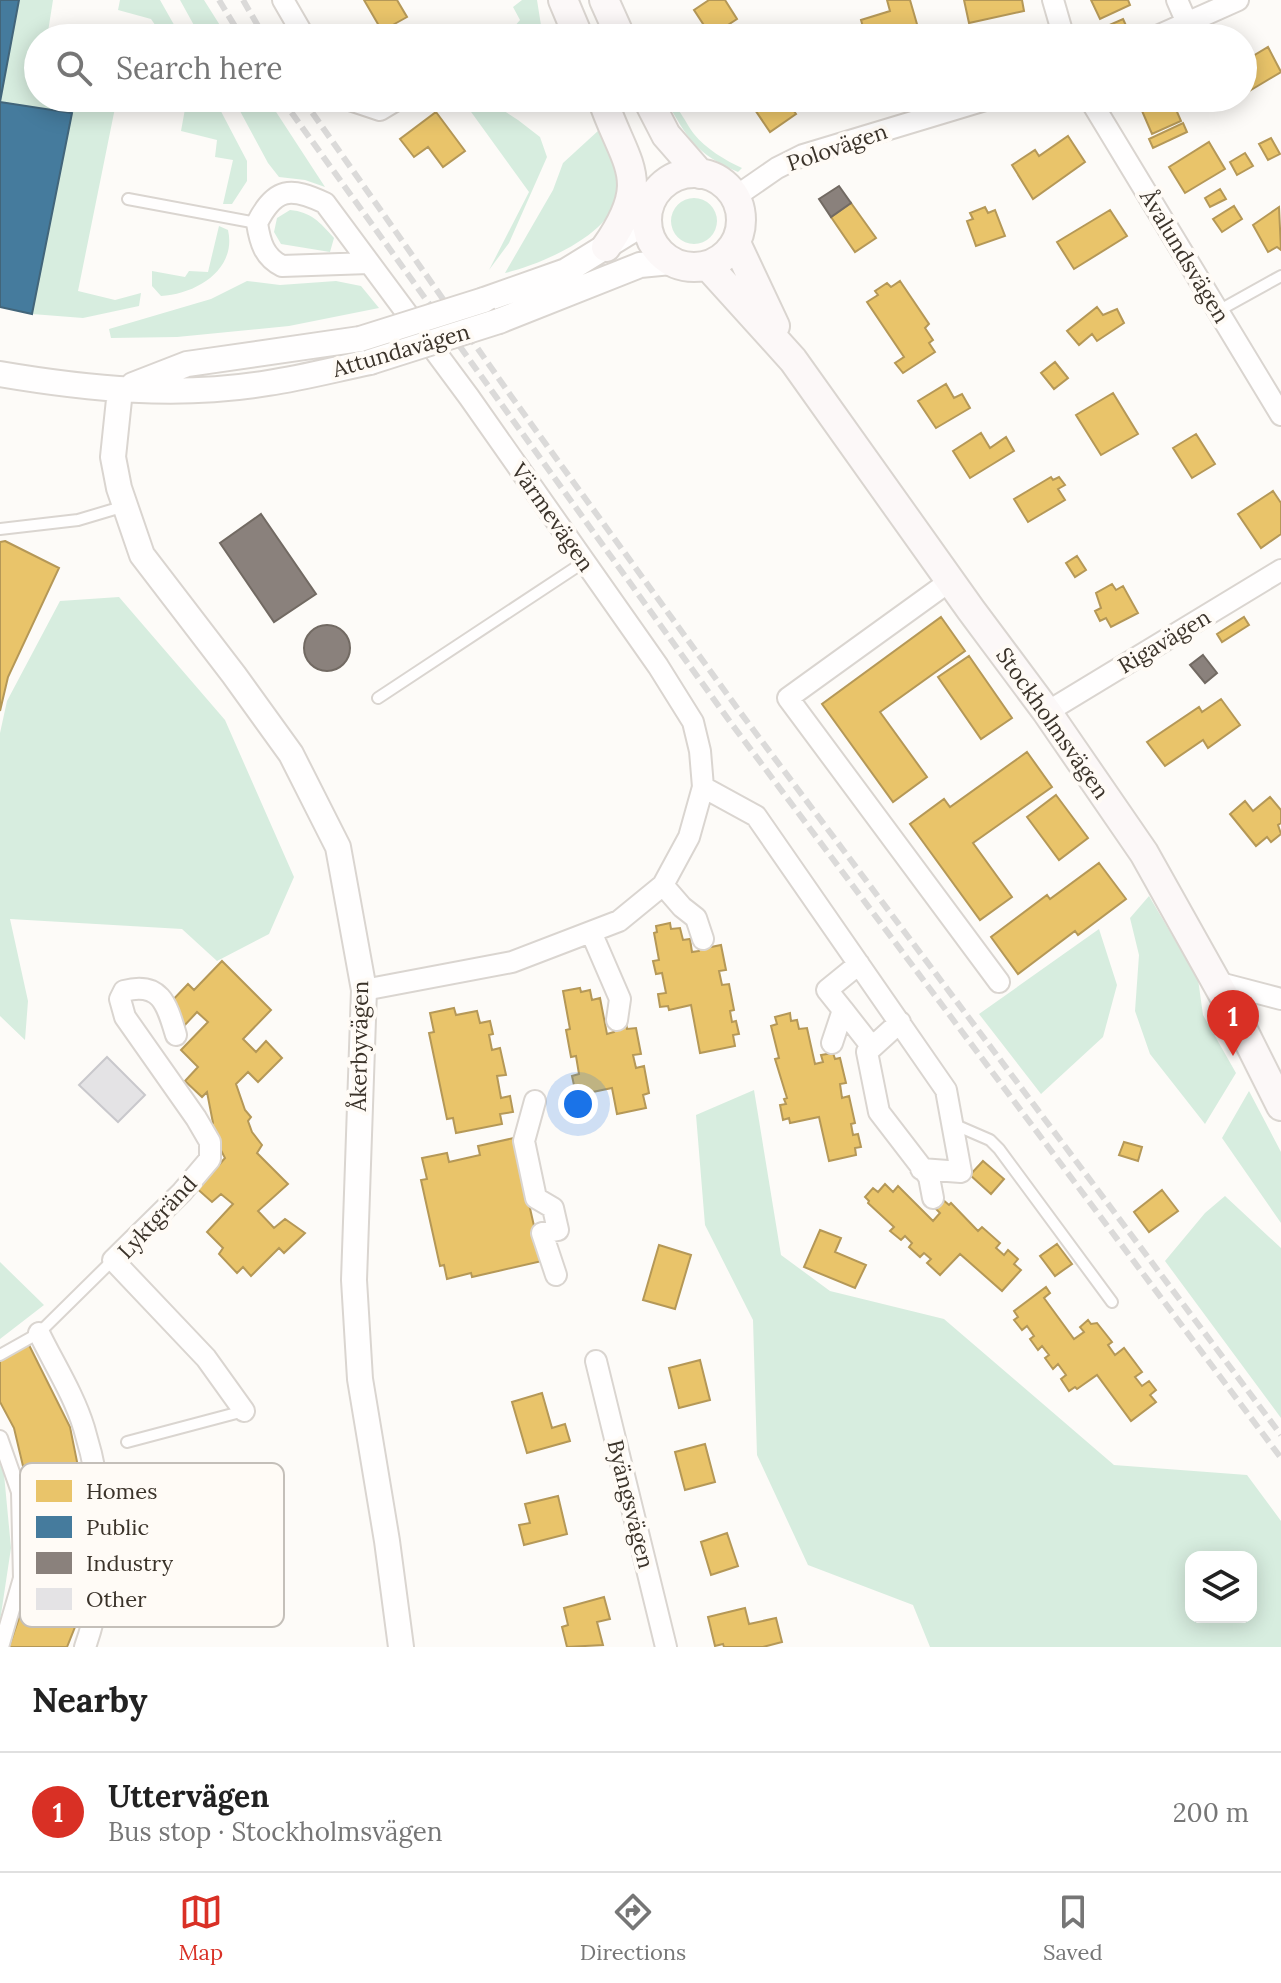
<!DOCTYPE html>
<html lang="en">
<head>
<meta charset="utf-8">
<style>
  :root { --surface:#fff; --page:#f2f2f2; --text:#222; --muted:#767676; --line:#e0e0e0; --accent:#d93025 }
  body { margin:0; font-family:Lora,serif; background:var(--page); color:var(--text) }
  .controls { position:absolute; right:24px; bottom:24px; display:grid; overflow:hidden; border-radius:16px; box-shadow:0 4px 20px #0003 }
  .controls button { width:72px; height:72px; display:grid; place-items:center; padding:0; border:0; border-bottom:2px solid var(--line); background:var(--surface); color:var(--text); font:40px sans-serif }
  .you { position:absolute; left:578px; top:1104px; width:28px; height:28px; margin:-20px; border:6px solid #fff; border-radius:50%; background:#1a73e8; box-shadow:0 0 0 12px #1a73e833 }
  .badge { display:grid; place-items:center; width:52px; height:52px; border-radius:50%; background:var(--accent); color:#fff; font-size:26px; font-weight:700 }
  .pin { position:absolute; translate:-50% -66px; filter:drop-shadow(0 2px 4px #0008) }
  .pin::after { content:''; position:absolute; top:42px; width:28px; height:24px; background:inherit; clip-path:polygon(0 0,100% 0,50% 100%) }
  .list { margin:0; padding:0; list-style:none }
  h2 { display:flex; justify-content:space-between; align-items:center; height:104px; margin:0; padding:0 32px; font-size:34px }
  h2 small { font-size:26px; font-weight:400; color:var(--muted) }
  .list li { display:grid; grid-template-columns:52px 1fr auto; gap:24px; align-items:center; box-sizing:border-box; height:120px; padding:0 32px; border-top:2px solid var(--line) }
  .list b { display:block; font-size:30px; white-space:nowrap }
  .list p { margin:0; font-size:26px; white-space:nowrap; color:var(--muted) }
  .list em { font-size:26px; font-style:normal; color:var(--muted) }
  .icon { flex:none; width:44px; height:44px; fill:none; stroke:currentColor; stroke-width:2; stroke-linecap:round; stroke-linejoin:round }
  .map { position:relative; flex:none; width:1281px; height:1647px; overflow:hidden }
  .search { position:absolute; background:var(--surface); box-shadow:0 4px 20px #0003; left:24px; right:24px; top:24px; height:88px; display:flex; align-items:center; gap:20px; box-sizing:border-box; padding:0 28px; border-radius:44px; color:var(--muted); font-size:30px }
  .sheet { height:224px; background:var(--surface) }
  nav { display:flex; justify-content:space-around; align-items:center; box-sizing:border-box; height:112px; border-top:2px solid var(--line); background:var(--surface); font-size:22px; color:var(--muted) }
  nav a { display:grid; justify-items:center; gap:4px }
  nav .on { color:var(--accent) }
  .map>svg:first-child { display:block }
</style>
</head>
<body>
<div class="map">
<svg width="1281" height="1647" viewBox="0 0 1281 1647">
  <rect width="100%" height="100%" fill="#fdfbf8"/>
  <!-- green -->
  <path fill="#d7eddf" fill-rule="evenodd" d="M19,0H53L47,38H38V98H117L78,291L115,300L141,293L139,306L83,318L32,314L72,114L0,102Z
    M120,0H160L177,30V38H164L151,19L118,10Z
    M180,0H204L228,38H201Z
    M522,0H537L543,38H521L514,27L520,20L513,7Z
    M187,98H214L247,161V181L232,204H223L233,160L215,157L217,140L181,131Z
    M233,98H267L325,187L305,180L279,177L268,163Z
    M461,98H484L518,120L540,137L547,157L509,243L489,270L529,192Z
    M665,99C680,106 684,121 694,134C705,148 726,161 742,168L738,172C694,153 688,138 665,99Z
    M599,130C607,146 617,164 619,182C624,231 542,264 505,273L553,190L563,163Z
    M671 221a23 23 0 1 1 46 0a23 23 0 1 1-46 0Z
    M290,210C311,212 320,222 334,238L330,252L281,244L274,232L277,218Z
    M219,226L228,230C237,269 197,294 161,296L152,286V271L185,277L189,271L208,272Z
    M247,281L280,285L336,281L361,286L379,308L289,326L177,337L111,338L109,329L211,299Z
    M119,597L225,720L294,877L269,934L217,961L182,929L10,919L28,1001L25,1040L0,1016V733L7,701L60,601Z
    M1149,896L1198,979L1203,1015L1236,1073L1205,1124L1150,1054L1135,1011L1139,955L1130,918Z
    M1099,929L1117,985L1103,1037L1041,1094L979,1014Z
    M754,1090L781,1255L830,1291L944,1319L1114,1465L1247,1475L1281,1521V1647H930L913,1605L808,1565L757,1455L753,1320L705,1225L696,1115ZM1191,1557H1251V1617H1191Z
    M1249,1091L1281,1152V1223L1222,1138Z
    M1225,1196L1281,1248V1418L1165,1261L1205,1213Z
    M0,1262L44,1305L0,1339Z
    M0,1464L4,1474L11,1548L0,1621Z"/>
  <!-- homes -->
  <path fill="#e9c46a" stroke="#b59857" stroke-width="2" d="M364,0H397L407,17L382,31Z
    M709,0H725L737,19L711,36L694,10Z
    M887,0H910L919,31L895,38H866L861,20L890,11Z
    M964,0H1022L1024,11L969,23Z
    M1091,0H1128L1130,5L1100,19Z
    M1123,19L1129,32L1116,38H1102L1098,30Z
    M1268,47L1281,72L1246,93L1243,88V62Z
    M747,98H785L796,114L770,132Z
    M1152,98H1171L1181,121L1152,134L1139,104Z
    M436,112L465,151L443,167L428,147L414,157L400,139Z
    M1183,123L1187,132L1153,148L1149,139Z
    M1068,136L1085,162L1033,199L1012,165L1035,150L1039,156Z
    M1271,138L1280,154L1268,160L1259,144Z
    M1209,142L1225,169L1185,193L1169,167Z
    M1245,153L1253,166L1237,175L1230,162Z
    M1220,189L1226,199L1210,207L1205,198Z
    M851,203L876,238L855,252L831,217Z
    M1234,206L1242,219L1222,232L1213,219Z
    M985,207L988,213L995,210L1005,236L976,246L967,221L973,219L970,213Z
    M1279,207L1281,250L1277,247L1268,252L1253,225Z
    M1110,210L1127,236L1074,269L1057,242Z
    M900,281L929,324L925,328L933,340L929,343L935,352L903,373L895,363L904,357L867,302L878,295L875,291L887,283L891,287Z
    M1097,307L1103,315L1117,309L1124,323L1097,341L1092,334L1079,345L1067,331Z
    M1055,362L1068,378L1054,389L1041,373Z
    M946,384L954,398L962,394L970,408L936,428L918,401Z
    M1113,393L1138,434L1101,455L1076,415Z
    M981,433L990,448L1006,437L1014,451L970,478L953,451Z
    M1196,434L1215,464L1192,478L1173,448Z
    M1051,477L1053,480L1059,477L1065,485L1058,489L1065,500L1028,522L1014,499Z
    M1273,491L1281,503V534L1261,548L1238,514Z
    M5,541L59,568L8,677L0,711V542Z
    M1077,556L1086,570L1075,577L1066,563Z
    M1112,584L1116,590L1123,586L1138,613L1111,627L1106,618L1100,621L1095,611L1101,608L1096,593Z
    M941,617L965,651L880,712L927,777L893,802L822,704Z
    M1244,617L1249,625L1222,642L1217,634Z
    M969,656L1012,718L981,739L938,677Z
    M1221,699L1240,725L1208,748L1203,740L1165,766L1147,742L1199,707L1202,712Z
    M1027,752L1052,787L973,843L1012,897L980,920L910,824L944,799L950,807Z
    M1056,795L1088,838L1059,860L1027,817Z
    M1270,797L1281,810V823L1278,825L1281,834L1271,842L1267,837L1256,846L1230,814L1245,801L1253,811Z
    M1099,863L1126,899L1078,935L1075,931L1018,974L991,937L1047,895L1050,899Z
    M670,923L671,929L680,928L683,940L690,939L692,952L699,951L698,943L710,941L711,947L721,945L726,970L719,971L722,985L729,984L734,1010L730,1011L732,1022L736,1021L739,1034L733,1035L735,1046L700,1053L691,1005L669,1010L668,1006L660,1007L658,994L666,993L662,973L656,974L653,961L659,960L654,933L657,932L656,926Z
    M222,961L271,1010L243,1039L256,1052L266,1041L282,1058L258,1082L248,1072L236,1084L245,1110L251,1117L248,1121L252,1132L262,1145L257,1153L288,1184L258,1211L274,1228L285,1219L305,1233L284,1253L279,1248L251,1276L243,1267L237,1273L219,1254L223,1248L207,1232L233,1204L221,1194L212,1202L194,1186L208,1169L213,1172L225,1158L209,1127L213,1123L207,1092L202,1097L185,1081L198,1067L181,1050L208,1022L197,1012L185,1025L170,1013L166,1007L188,984L194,990Z
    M580,988L581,992L590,990L592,1000L600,998L607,1034L614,1032L613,1025L626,1022L627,1029L636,1028L641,1054L633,1055L636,1068L644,1066L649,1093L643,1095L646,1108L617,1114L612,1088L583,1094L582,1089L575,1090L572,1076L579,1074L576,1056L571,1057L566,1030L570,1029L563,991Z
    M454,1008L456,1015L477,1011L480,1023L490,1021L493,1034L489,1035L492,1050L500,1048L506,1075L497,1076L501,1098L510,1096L513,1112L500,1114L502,1124L456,1133L453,1118L447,1119L429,1033L434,1032L430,1013Z
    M790,1013L791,1021L797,1020L799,1029L807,1028L815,1064L823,1062L821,1055L833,1053L835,1059L840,1058L846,1083L840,1084L842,1098L849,1096L855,1123L851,1124L853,1135L858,1134L861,1147L855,1148L856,1155L829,1161L819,1117L790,1123L789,1118L783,1120L780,1105L786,1104L784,1099L787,1098L775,1059L779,1058L771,1026L777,1024L775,1017Z
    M514,1138L542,1261L472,1277L471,1273L447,1279L444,1265L440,1266L421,1180L427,1179L422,1158L447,1153L449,1162L480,1155L478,1146Z
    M1124,1142L1142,1147L1138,1161L1119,1155Z
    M983,1161L1004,1179L991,1194L970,1175Z
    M885,1184L893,1192L898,1186L933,1221L940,1213L935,1208L942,1199L949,1205L951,1203L978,1231L982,1227L1000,1243L996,1248L1004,1255L1008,1250L1018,1259L1014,1264L1021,1270L1002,1291L960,1254L940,1275L927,1263L931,1259L924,1253L920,1257L909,1247L912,1243L905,1236L901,1240L890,1231L894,1227L868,1203L869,1201L865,1197L873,1188L878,1192Z
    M1162,1190L1178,1211L1149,1232L1134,1212Z
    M820,1230L841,1238L835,1252L866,1265L855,1288L804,1267Z
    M1057,1244L1072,1264L1055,1276L1040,1256Z
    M659,1245L691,1255L675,1309L643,1300Z
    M1046,1287L1050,1293L1044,1298L1074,1339L1084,1332L1080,1327L1088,1320L1091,1324L1097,1323L1112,1342L1108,1345L1115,1355L1124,1348L1142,1372L1135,1377L1142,1386L1149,1381L1156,1390L1150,1395L1156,1402L1131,1421L1097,1375L1077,1389L1075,1387L1069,1391L1061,1379L1066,1375L1058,1364L1053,1369L1045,1358L1049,1355L1042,1346L1038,1350L1030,1339L1034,1336L1027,1326L1022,1330L1014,1320L1018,1317L1014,1311Z
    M27,1341L70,1427L90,1526L81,1612L67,1647H9L33,1577L32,1504L14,1428L0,1402V1356Z
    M700,1360L710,1400L679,1408L669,1368Z
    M542,1393L552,1428L565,1424L570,1441L527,1453L512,1402Z
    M705,1444L715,1482L685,1490L675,1452Z
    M558,1496L567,1534L524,1545L519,1525L530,1523L525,1504Z
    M727,1533L738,1566L711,1575L701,1542Z
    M604,1597L610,1619L597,1622L603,1645L567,1647L562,1627L568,1625L564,1608Z
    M745,1608L749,1624L776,1618L782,1642L763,1647H724L723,1644L715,1646L708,1617Z"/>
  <!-- public -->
  <path fill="#457b9d" stroke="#42657a" stroke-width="2" d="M0,0H19L0,102L72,113L32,314L0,307Z"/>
  <!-- industry -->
  <path fill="#8a817c" stroke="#726a63" stroke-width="2" d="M839,186L851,203L831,217L819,199Z
    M261,514L316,594L274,622L220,543Z
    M304 648a23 23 0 1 1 46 0a23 23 0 1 1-46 0Z
    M1203,655L1217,673L1205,683L1190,665Z"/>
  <!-- building -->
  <path fill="#e4e3e5" stroke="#c9c8cc" stroke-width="2" d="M107,1057L145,1095L118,1122L79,1085Z"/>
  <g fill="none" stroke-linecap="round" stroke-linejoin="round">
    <!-- service casing -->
    <g stroke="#dad5d0" stroke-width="14">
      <path id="service" d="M128,199L257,223
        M1218,311L1281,276
        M0,529L78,520L125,506
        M378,698L584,562
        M953,1124L990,1140L999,1149L1112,1302
        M0,1355L39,1333L113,1260
        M127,1442L244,1411"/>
    </g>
    <!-- pedestrian casing -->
    <g stroke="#dad5d0" stroke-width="18">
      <path id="pedestrian" d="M0,1438L19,1492L21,1578L1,1647"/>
    </g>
    <!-- minor casing -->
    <g stroke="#dad5d0" stroke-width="24">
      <path id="minor" d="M283,0L305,38
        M1053,0L1064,38
        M1177,0L1187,23
        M1153,38L1238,0
        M344,98L380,110L400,98
        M1089,98L1281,415
        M735,197L777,168L803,155L992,98
        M950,581L788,698L999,982
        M1047,712L1281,570
        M703,787L756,816L946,1090L961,1172L921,1169
        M663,885L682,907L696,918L703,939
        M591,932L620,999L617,1020
        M1216,982L1281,999
        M364,990L512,962L619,921L663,885L689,837L703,787L700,751L693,722L658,666L469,397L325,203C291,187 275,187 257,223C260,242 264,257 282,266L369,263
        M843,1010L872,1047
        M900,1022L867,1052L879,1112L929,1177L933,1198
        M176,1035C167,1005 161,981 124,991L120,999L125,1017L196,1118L210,1142V1159L182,1192L113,1260L206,1358L244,1411
        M832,1043L843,1010L827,990L859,964
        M535,1101L524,1141L536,1198L553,1208L558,1230L542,1233L556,1275
        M39,1333C54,1364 74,1395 84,1428C106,1500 110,1576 85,1647
        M596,1361L666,1647"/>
    </g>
    <!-- tertiary casing -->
    <g stroke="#dad5d0" stroke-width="28">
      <path id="tertiary" d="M484,300L566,271L647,221
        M499,321L640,265L671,262
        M0,374C88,389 179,398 268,383C302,378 336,369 370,362
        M133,385L187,364L360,339
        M120,390L113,457L119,488L142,555L234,675L291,754L338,847L364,990L354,1280L360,1379L387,1541L401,1647"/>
    </g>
    <!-- secondary casing -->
    <g stroke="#dad5d0" stroke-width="32">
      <path id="secondary" d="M563,0L579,38
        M604,0L621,38
        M602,98C625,166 654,178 606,247
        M647,98L666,135L700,174
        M647 220a47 47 0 1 1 94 0a47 47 0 1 1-94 0Z
        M736,243L775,326
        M708,266L793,360L971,610L1047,712L1144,853L1242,1028L1281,1106"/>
    </g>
    <!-- service -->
    <use href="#service" stroke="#fffefe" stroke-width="10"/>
    <!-- pedestrian -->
    <use href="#pedestrian" stroke="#fffefe" stroke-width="14"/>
    <!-- minor -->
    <use href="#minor" stroke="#fffefe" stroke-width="20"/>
    <!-- tertiary -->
    <use href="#tertiary" stroke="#fffefe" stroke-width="24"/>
    <!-- secondary -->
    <use href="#secondary" stroke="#fcf8f8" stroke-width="28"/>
    <!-- rail -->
    <path stroke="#dbdad9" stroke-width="6" stroke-dasharray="12 6" stroke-linecap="butt" d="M219,0L242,38
      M243,0L265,38
      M281,98L728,719L1281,1458
      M302,98L511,396L740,712L1281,1435"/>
    <!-- tertiary-bridge casing -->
    <g stroke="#dad5d0" stroke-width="28" stroke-linecap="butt">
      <path id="tertiary-bridge" d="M360,339L484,300
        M370,362L499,321"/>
    </g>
    <!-- tertiary-bridge -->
    <use href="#tertiary-bridge" stroke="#fffefe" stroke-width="24"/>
  </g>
  <g text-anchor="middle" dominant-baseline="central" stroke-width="8" stroke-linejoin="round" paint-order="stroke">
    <!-- street labels -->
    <g font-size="22" fill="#3b332a" stroke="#fffbf6">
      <text transform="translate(837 147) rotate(-19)">Polovägen</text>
      <text transform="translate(1185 256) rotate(59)">Åvalundsvägen</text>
      <text transform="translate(401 350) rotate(-16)">Attundavägen</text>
      <text transform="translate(553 517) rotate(55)">Värmevägen</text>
      <text transform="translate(1164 641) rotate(-31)">Rigavägen</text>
      <text transform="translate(1053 723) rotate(55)">Stockholmsvägen</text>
      <text transform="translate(359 1046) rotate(-89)">Åkerbyvägen</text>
      <text transform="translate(157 1217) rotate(-47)">Lyktgränd</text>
      <text transform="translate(631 1504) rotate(76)">Byängsvägen</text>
    </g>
  </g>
  <!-- legend -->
  <rect x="20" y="1463" width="264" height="164" rx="12" fill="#fffbf6" stroke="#c4bfb9" stroke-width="2"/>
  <rect x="36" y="1480" width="36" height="22" fill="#e9c46a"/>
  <rect x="36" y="1516" width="36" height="22" fill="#457b9d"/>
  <rect x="36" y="1552" width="36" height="22" fill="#8a817c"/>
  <rect x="36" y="1588" width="36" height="22" fill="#e4e3e5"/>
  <g font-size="22" fill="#3b332a">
    <text x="86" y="1499">Homes</text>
    <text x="86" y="1535">Public</text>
    <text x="86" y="1571">Industry</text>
    <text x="86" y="1607">Other</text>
  </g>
</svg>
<div class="controls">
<button><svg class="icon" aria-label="layers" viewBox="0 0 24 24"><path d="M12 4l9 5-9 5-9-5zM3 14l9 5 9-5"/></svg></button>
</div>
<div class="you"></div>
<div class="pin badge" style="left:1233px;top:1056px">1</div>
<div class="search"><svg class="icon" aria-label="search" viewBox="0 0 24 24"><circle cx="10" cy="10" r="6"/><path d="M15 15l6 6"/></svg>Search here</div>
</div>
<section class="sheet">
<h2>Nearby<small></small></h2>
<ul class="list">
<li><span class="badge">1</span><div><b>Uttervägen</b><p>Bus stop · Stockholmsvägen</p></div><em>200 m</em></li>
</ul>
</section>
<nav>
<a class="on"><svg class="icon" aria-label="map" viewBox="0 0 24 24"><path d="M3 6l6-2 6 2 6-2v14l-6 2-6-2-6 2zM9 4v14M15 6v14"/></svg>Map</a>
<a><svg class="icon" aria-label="directions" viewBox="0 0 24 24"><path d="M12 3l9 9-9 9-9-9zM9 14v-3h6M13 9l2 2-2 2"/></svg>Directions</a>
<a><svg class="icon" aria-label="saved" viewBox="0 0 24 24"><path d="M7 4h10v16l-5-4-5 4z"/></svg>Saved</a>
</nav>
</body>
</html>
